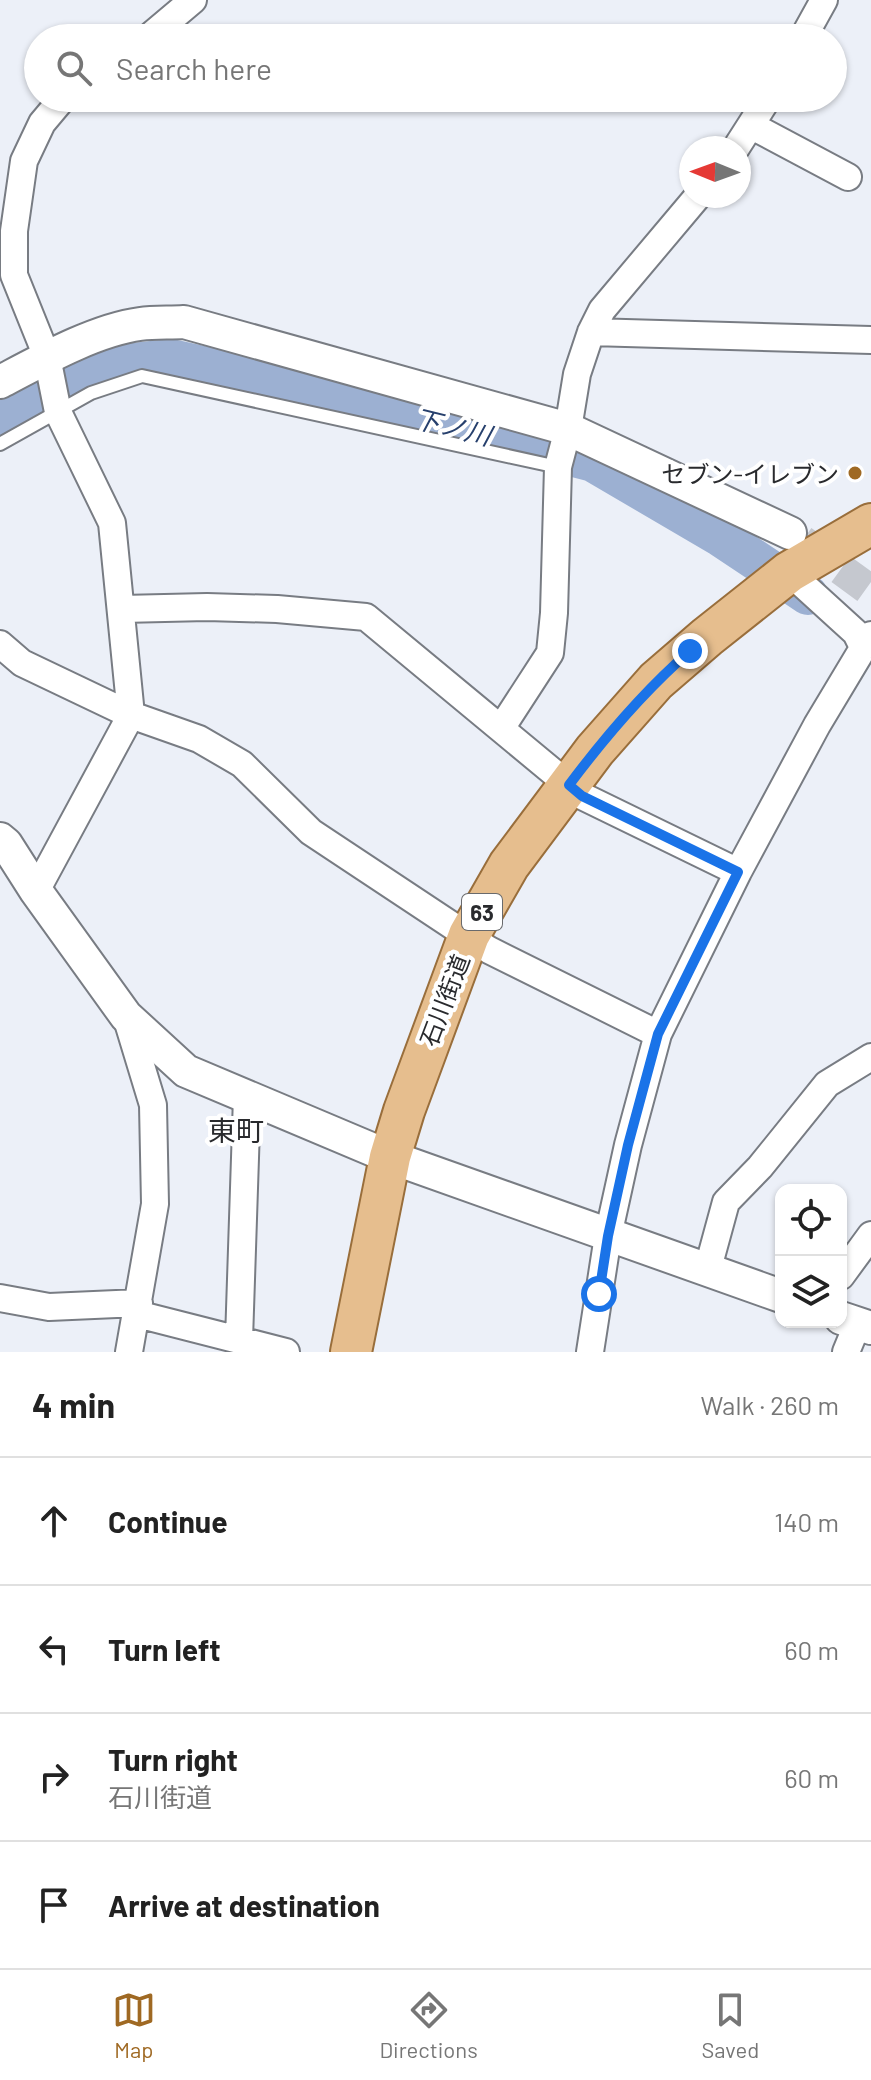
<!DOCTYPE html>
<html lang="en">
<head>
<meta charset="utf-8">
<style>
  :root { --surface:#fff; --page:#f2f2f2; --text:#222; --muted:#767676; --line:#e0e0e0; --accent:#9f6923 }
  body { margin:0; font-family:Barlow,"Noto Sans JP",sans-serif; background:var(--page); color:var(--text) }
  .controls { position:absolute; right:24px; bottom:24px; display:grid; overflow:hidden; border-radius:16px; box-shadow:0 2px 6px #0004 }
  .controls button { width:72px; height:72px; display:grid; place-items:center; padding:0; border:0; border-bottom:2px solid var(--line); background:var(--surface); color:var(--text); font:40px sans-serif }
  .compass { position:absolute; left:679px; top:136px; width:72px; height:72px; border-radius:50%; background:var(--surface); box-shadow:0 2px 6px #0004; rotate:271deg }
  .stop { position:absolute; width:24px; height:24px; margin:-18px; border:6px solid #1a73e8; border-radius:50%; background:#fff }
  .stop.end { background:#1a73e8; border-color:#fff; box-shadow:0 2px 8px #0008 }
  .list { margin:0; padding:0; list-style:none }
  h2 { display:flex; justify-content:space-between; align-items:center; height:104px; margin:0; padding:0 32px; font-size:34px }
  h2 small { font-size:26px; font-weight:400; color:var(--muted) }
  .list li { display:grid; grid-template-columns:52px 1fr auto; gap:24px; align-items:center; box-sizing:border-box; height:128px; padding:0 32px; border-top:2px solid var(--line) }
  .list b { display:block; font-size:30px; white-space:nowrap }
  .list p { margin:0; font-size:26px; white-space:nowrap; color:var(--muted) }
  .list em { font-size:26px; font-style:normal; color:var(--muted) }
  .icon { flex:none; width:44px; height:44px; fill:none; stroke:currentColor; stroke-width:2; stroke-linecap:round; stroke-linejoin:round }
  .map { position:relative; flex:none; width:871px; height:1352px; overflow:hidden }
  .search { position:absolute; background:var(--surface); box-shadow:0 2px 6px #0004; left:24px; right:24px; top:24px; height:88px; display:flex; align-items:center; gap:20px; box-sizing:border-box; padding:0 28px; border-radius:44px; color:var(--muted); font-size:30px }
  .sheet { height:616px; background:var(--surface) }
  nav { display:flex; justify-content:space-around; align-items:center; box-sizing:border-box; height:112px; border-top:2px solid var(--line); background:var(--surface); font-size:22px; color:var(--muted) }
  nav a { display:grid; justify-items:center; gap:4px }
  nav .on { color:var(--accent) }
  .map>svg:first-child { display:block }
</style>
</head>
<body>
<div class="map">
<svg width="871" height="1352" viewBox="0 0 871 1352">
  <rect width="100%" height="100%" fill="#ecf0f8"/>
  <g fill="none" stroke-linecap="round" stroke-linejoin="round">
    <!-- river -->
    <path stroke="#9cb0d2" stroke-width="40" d="M0,417L27,401L87,371L115,365L171,359L329,394L593,462L721,537L808,595"/>
    <!-- tertiary-tunnel -->
    <path stroke="#c5c8cf" stroke-width="32" stroke-dasharray="32 16" stroke-linecap="butt" d="M802,541L871,591"/>
    <!-- service casing -->
    <g stroke="#787c83" stroke-width="16">
      <path id="service" d="M0,444L91,393L142,376L558,467"/>
    </g>
    <!-- minor casing -->
    <g stroke="#787c83" stroke-width="30">
      <path id="minor" d="M148,38L193,0
        M803,38L824,0
        M752,126L848,177
        M736,148L768,98
        M591,332L871,340
        M789,572L856,633L863,647
        M122,609L207,607L277,609L366,617L582,796L738,872
        M0,644L22,663L131,715L199,739L242,764L311,832L489,950L658,1034
        M502,727L550,653L554,613L558,467L568,429L577,374L591,332L602,310L698,196
        M36,891L131,715L112,523L58,412L47,357L14,275V231L24,161L42,123L63,98
        M126,1016L153,1105L155,1204L129,1352
        M708,1268L726,1202L760,1167L827,1084L871,1057
        M841,1276L871,1235
        M0,1298L49,1307L139,1303
        M137,1314L286,1352
        M239,1340L247,1097
        M590,1352L608,1236L628,1145L658,1034L738,872L817,725L871,635
        M846,1352L858,1323"/>
    </g>
    <!-- tertiary casing -->
    <g stroke="#787c83" stroke-width="36">
      <path id="tertiary" d="M0,382C40,361 95,330 140,324C154,322 170,323 184,322L568,429L790,533
        M0,839L6,844L36,891L126,1016L186,1071L390,1157L781,1296
        M841,1318L871,1328"/>
    </g>
    <!-- primary casing -->
    <g stroke="#996e3b" stroke-width="44">
      <path id="primary" d="M351,1352L390,1157L404,1111L469,935L509,865L595,750L656,681L707,637L789,572L871,524"/>
    </g>
    <!-- service -->
    <use href="#service" stroke="#fff" stroke-width="12"/>
    <!-- minor -->
    <use href="#minor" stroke="#fff" stroke-width="26"/>
    <!-- tertiary -->
    <use href="#tertiary" stroke="#fff" stroke-width="32"/>
    <!-- primary -->
    <use href="#primary" stroke="#e6be8e" stroke-width="40"/>
  </g>
  <g fill="none" stroke-linecap="round" stroke-linejoin="round">
    <!-- route -->
    <path stroke="#1a73e8" stroke-width="10" d="M599,1294L608,1236L628,1145L658,1034L738,872L582,796L569,785C605,737 644,691 690,651"/>
  </g>
  <!-- markers -->
  <circle fill="#9f6923" stroke="#fff" stroke-width="3" cx="855" cy="473" r="8"/>
  <g text-anchor="middle" dominant-baseline="central" stroke-width="8" stroke-linejoin="round" paint-order="stroke">
    <!-- shield labels -->
    <rect fill="#fff" stroke="#696a6c" stroke-width="2" x="462" y="894" width="40" height="36" rx="6"/>
    <g font-size="22" font-weight="bold" fill="#292a2d">
      <text x="482" y="912">63</text>
    </g>
    <!-- poi labels -->
    <g font-size="24" fill="#292a2d" stroke="#fff" text-anchor="end">
      <text x="839" y="473">セブン-イレブン</text>
    </g>
    <!-- street labels -->
    <g font-size="24" fill="#292a2d" stroke="#fff">
      <text transform="translate(444 1000) rotate(-69)">石川街道</text>
    </g>
    <!-- water labels -->
    <g font-size="26" font-style="italic" fill="#27406d" stroke="#fff">
      <text transform="translate(453 426) rotate(14)">下ノ川</text>
    </g>
    <!-- quarter labels -->
    <g font-size="28" fill="#292a2d" stroke="#fff">
      <text x="236" y="1130">東町</text>
    </g>
  </g>
</svg>
<div class="controls">
<button><svg class="icon" aria-label="locate" viewBox="0 0 24 24"><circle cx="12" cy="12" r="6"/><path d="M12 2v4M12 18v4M2 12h4M18 12h4"/></svg></button>
<button><svg class="icon" aria-label="layers" viewBox="0 0 24 24"><path d="M12 4l9 5-9 5-9-5zM3 14l9 5 9-5"/></svg></button>
</div>
<svg class="compass" viewBox="-18 -18 36 36"><path d="M0-13l5 13h-10z" fill="#e53935"/><path d="M0 13l5-13h-10z" fill="#767676"/></svg>
<div class="stop" style="left:599px;top:1294px"></div>
<div class="stop end" style="left:690px;top:651px"></div>
<div class="search"><svg class="icon" aria-label="search" viewBox="0 0 24 24"><circle cx="10" cy="10" r="6"/><path d="M15 15l6 6"/></svg>Search here</div>
</div>
<section class="sheet">
<h2>4 min<small>Walk · 260 m</small></h2>
<ul class="list">
<li><svg class="icon" aria-label="ahead" viewBox="0 0 24 24"><path d="M12 20V5M6 11l6-6 6 6"/></svg><div><b>Continue</b></div><em>140 m</em></li>
<li><svg class="icon" aria-label="left" viewBox="0 0 24 24"><path d="M17 20v-9H6M10 6l-5 5 5 5"/></svg><div><b>Turn left</b></div><em>60 m</em></li>
<li><svg class="icon" aria-label="right" viewBox="0 0 24 24"><path d="M7 20v-9h11M14 6l5 5-5 5"/></svg><div><b>Turn right</b><p>石川街道</p></div><em>60 m</em></li>
<li><svg class="icon" aria-label="arrive" viewBox="0 0 24 24"><path d="M6 21V4h12l-3 4 3 4H6"/></svg><div><b>Arrive at destination</b></div></li>
</ul>
</section>
<nav>
<a class="on"><svg class="icon" aria-label="map" viewBox="0 0 24 24"><path d="M3 6l6-2 6 2 6-2v14l-6 2-6-2-6 2zM9 4v14M15 6v14"/></svg>Map</a>
<a><svg class="icon" aria-label="directions" viewBox="0 0 24 24"><path d="M12 3l9 9-9 9-9-9zM9 14v-3h6M13 9l2 2-2 2"/></svg>Directions</a>
<a><svg class="icon" aria-label="saved" viewBox="0 0 24 24"><path d="M7 4h10v16l-5-4-5 4z"/></svg>Saved</a>
</nav>
</body>
</html>
